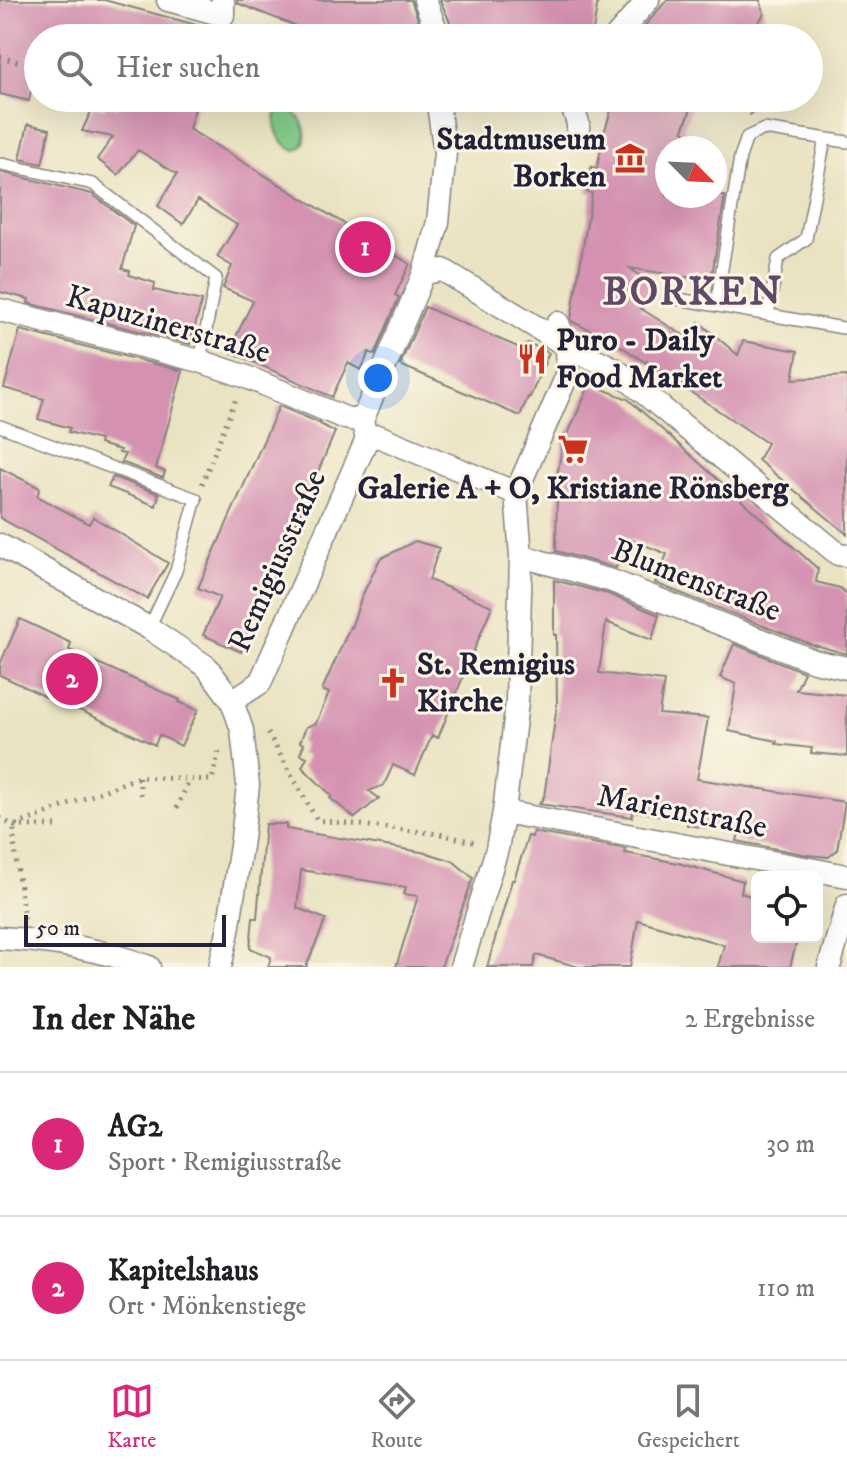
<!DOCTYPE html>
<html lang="de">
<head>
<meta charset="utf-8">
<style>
  :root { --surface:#fff; --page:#f6f6f6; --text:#202124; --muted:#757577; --line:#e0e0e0; --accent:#db2777 }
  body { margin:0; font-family:"IM FELL DW Pica",serif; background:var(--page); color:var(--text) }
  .controls { position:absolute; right:24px; bottom:24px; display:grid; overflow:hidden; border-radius:12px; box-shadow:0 8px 32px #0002 }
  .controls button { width:72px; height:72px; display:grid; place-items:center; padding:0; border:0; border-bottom:2px solid var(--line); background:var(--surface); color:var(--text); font:40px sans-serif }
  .compass { position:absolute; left:655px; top:136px; width:72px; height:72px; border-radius:50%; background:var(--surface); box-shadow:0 8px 32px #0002; rotate:114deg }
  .scale { position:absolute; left:24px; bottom:20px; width:202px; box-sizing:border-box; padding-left:8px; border:4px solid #22223b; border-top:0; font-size:22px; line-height:28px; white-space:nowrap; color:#22223b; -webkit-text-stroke:6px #fcf5e5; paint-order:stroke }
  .you { position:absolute; left:378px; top:378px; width:28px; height:28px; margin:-20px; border:6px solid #fff; border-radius:50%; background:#1a73e8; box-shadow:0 0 0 12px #1a73e833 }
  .badge { display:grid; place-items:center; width:52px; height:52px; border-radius:50%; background:var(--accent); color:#fff; font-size:26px; font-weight:700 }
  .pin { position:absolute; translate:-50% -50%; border:4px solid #fff; box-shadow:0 2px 8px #0006 }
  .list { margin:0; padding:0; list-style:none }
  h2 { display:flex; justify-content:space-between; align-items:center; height:104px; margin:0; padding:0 32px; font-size:34px }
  h2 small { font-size:26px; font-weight:400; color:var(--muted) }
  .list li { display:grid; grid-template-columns:52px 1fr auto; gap:24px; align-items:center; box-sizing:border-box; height:144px; padding:0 32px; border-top:2px solid var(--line) }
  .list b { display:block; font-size:30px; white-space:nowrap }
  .list p { margin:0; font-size:26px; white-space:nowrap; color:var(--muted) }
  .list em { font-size:26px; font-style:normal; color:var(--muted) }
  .icon { flex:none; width:44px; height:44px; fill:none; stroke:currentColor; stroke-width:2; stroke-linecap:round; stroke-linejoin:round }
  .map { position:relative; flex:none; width:847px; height:967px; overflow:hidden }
  .search { position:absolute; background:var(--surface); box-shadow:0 8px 32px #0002; left:24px; right:24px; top:24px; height:88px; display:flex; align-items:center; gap:20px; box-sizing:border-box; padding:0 28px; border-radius:44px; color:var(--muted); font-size:30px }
  .sheet { height:392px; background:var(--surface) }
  nav { display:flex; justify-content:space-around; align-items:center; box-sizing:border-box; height:112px; border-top:2px solid var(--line); background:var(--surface); font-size:22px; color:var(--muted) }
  nav a { display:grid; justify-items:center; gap:4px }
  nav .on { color:var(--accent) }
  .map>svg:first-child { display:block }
</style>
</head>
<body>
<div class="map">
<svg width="847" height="967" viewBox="0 0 847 967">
  <rect width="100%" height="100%" fill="#fcf5e5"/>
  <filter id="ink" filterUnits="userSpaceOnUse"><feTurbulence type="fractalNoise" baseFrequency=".0125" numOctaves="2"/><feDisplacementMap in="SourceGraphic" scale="16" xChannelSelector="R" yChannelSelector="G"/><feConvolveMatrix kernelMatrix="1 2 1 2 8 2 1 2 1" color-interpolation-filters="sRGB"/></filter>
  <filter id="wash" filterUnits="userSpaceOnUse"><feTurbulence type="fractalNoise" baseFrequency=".006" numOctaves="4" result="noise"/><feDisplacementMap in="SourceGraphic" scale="32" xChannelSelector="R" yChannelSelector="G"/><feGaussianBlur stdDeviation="1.8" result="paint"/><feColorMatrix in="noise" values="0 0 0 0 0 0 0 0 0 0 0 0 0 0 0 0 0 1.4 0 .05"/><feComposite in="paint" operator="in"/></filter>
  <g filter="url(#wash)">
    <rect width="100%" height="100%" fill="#eae3c2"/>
    <!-- green -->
    <path fill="#81ca87" stroke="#527661" stroke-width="2" d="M285,108C320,120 304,173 280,138C275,130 274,122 276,113Z"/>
    <g id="blocks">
      <!-- building -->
      <path fill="#d491b1" d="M0,0H104L219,31L218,38H38V54L29,101L0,94Z
        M237,0H411L419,23L413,38H326L237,3Z
        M440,0H598L592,38H457Z
        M667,0H760L764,14L748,38H634Z
        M121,98H198L189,129L410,264L395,295L399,297L375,355L369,352L361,370L348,363L332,397L229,351L253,301L223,288L232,266L217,257L237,225L198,200L183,224L158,206L177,174L138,150L118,175L97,159L113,137L82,131L94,105L104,109L106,104L118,108Z
        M615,98H695L683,130L690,137L675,148H667V196H725L711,281L630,268L654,287L640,308L686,337L699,322L738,355L743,341L798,351L793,379L847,376V534L758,460L767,443L656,369L647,361L646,363L615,342L573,322L571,319L592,193L587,192L591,167L597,168L604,133Z
        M28,124L50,129L42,164L20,159Z
        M0,172L92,194L134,226L122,269L130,271L129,275L155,283L154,290L202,301L190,344L28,303L29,299L0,292Z
        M425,307L520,348L528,343L549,353L530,397H528L520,416L400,365Z
        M20,330L183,371L156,468L165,472L163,478L121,462L125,454L119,453L120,450L99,444L100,440L68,432L70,428L38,419L44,399L4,388Z
        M590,384L628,399L818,569L816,582L840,588L847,594V654L815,645V646L655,583L667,554L627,538L616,568L556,551L557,489L555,488L564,435L567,436Z
        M279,406L320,423V424L335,432L241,652L203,635L220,597L198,588Z
        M0,468L40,488L37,496L89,524L93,517L168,563L147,599L0,518Z
        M113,477L159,494L156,506L108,487Z
        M415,541L439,548L429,580L492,606L438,738L432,735L415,775L393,765L384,785L369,791L379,798L355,818L330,798L332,796L302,767L307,757L300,754L304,744L300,742L306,727L316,723L329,693L322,690L350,627L351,628L362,596L380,559Z
        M554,580L608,594L659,615L652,640L606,622L599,673L664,681L659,714L708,718L697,779L845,802L837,850L829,857L808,855L737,841L739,833L687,825L688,821L633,810L632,817L539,804L544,797L557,705L556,635H554Z
        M20,619L71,643L69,650L180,700L179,702L198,710L181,746L159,735L155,745L47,695L46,697L0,675V664Z
        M734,644L804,672L796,690L847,695V756L811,753L812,748L776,744L777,741L729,731L736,684L720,677Z
        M265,824H286V829L427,853L453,861L473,878L441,967H396L418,896L404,894L406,887L301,870L297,908L326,919L306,967H268L271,957L250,948L253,918H257Z
        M533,832L626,849L625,853L678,863L743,881L741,893L757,898V937H798L790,967H718L724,945L638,920L630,967H579L536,955L533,967H487L512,880H514L528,836L532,837Z"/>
    </g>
  </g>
  <g filter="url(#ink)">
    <use href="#blocks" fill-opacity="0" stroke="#86827e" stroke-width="2"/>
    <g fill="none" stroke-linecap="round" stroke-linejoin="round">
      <!-- lane casing -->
      <g stroke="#86827e" stroke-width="14">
        <path id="lane" d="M2,164L93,184L216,278L200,361
          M678,299L843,328
          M716,306L740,157L747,137L764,129L847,142
          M768,315L778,259L806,239L825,139
          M0,426L196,499L176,571L149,628"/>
      </g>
      <!-- street casing -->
      <g stroke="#86827e" stroke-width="25">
        <path id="street" d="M168,0L223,15V0
          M425,0L439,38
          M615,38L648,0
          M569,98L578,123V137
          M424,273L443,270L567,346L615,369L838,554L847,555
          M0,310L200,361L244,376L345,418L362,421
          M367,439L378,436L516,493
          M0,545L149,628L207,667L232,701L242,730L248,785L242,839L228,931L220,967
          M521,556L612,581L814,661L847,668
          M232,701L260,683L367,439L362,421L424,273L438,222L445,153L437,98
          M504,812L847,876
          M0,938C52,941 101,949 149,967
          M461,967L497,849L504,812L517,702L521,556L516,493L568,373L567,346L558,323
          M829,967L847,905"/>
      </g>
      <!-- path -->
      <path stroke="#86827e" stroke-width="5" stroke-dasharray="2 6" stroke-linecap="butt" d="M0,57L19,62
        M723,98L746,108L753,116
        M202,484L237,396
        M268,733L317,820L440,834L477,843
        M139,777L141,800
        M177,808L189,780
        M0,818L14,826H59
        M24,919L14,842V826L139,777L212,780L219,751"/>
      <!-- lane -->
      <use href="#lane" stroke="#fff" stroke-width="11"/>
      <!-- street -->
      <use href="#street" stroke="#fff" stroke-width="22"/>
    </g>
  </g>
  <!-- icons -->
  <defs>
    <g id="museum-bare" transform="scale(2.4)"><path d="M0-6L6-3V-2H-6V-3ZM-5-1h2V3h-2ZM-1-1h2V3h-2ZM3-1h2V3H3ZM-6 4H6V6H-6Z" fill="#c8321e" stroke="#fcf5e5" stroke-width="2.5" paint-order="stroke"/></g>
    <g id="restaurant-bare" transform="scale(2.4)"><path d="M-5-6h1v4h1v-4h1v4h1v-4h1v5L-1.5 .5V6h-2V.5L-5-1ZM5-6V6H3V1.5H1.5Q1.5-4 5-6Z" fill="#c8321e" stroke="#fcf5e5" stroke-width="2.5" paint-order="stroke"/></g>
    <g id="supermarket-bare" transform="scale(2.4)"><path d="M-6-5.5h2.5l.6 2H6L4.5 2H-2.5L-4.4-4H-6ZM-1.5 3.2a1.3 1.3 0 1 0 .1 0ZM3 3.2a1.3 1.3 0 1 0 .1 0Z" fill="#c8321e" stroke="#fcf5e5" stroke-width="2.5" paint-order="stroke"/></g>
    <g id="church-bare" transform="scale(2.4)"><path d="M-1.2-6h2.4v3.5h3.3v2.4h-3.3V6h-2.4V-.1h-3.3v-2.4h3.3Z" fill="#c8321e" stroke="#fcf5e5" stroke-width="2.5" paint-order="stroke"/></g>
  </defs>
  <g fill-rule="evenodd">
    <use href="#museum-bare" x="630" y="158"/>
    <use href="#restaurant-bare" x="532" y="359"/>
    <use href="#supermarket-bare" x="573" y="449"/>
    <use href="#church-bare" x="393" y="683"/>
  </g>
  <g text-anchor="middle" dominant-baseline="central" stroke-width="6" stroke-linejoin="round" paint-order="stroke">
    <!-- poi labels -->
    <g font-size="32" font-weight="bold" fill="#22223b" stroke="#fcf5e5" text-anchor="start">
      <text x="606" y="140" text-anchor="end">Stadtmuseum<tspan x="606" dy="37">Borken</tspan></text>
      <text x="556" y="341">Puro - Daily<tspan x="556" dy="37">Food Market</tspan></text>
      <text x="573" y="489" text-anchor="middle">Galerie A + O, Kristiane Rönsberg</text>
      <text x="417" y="665">St. Remigius<tspan x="417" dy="37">Kirche</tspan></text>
    </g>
    <!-- street labels -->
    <g font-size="32" fill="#22223b" stroke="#fcf5e5">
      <text transform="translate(168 325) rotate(16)">Kapuzinerstraße</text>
      <text transform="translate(278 561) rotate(-66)">Remigiusstraße</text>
      <text transform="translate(696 581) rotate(21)">Blumenstraße</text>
      <text transform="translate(682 812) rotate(11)">Marienstraße</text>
    </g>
    <!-- district labels -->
    <g font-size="40" font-weight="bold" letter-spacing="2" fill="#604964" stroke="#fcf5e5">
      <text x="693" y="293">BORKEN</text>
    </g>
  </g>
</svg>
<div class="controls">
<button><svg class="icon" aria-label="locate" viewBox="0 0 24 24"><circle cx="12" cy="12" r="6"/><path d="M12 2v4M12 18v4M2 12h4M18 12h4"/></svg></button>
</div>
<svg class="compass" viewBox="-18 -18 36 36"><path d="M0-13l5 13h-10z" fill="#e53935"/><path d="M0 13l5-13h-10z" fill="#757577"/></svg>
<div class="scale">50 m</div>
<div class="you"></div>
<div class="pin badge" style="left:365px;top:247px">1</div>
<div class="pin badge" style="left:72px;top:679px">2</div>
<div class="search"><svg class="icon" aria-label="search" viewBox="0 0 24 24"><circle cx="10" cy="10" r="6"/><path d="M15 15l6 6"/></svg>Hier suchen</div>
</div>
<section class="sheet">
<h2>In der Nähe<small>2 Ergebnisse</small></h2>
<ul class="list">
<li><span class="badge">1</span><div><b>AG2</b><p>Sport · Remigiusstraße</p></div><em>30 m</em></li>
<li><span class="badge">2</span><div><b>Kapitelshaus</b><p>Ort · Mönkenstiege</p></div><em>110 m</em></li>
</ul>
</section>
<nav>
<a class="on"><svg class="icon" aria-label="map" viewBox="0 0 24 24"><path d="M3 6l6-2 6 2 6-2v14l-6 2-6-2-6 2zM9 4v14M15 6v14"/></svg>Karte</a>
<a><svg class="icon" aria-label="directions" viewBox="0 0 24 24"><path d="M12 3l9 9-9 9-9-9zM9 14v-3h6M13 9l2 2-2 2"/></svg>Route</a>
<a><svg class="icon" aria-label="saved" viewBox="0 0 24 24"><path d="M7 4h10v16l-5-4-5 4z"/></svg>Gespeichert</a>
</nav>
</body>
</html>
